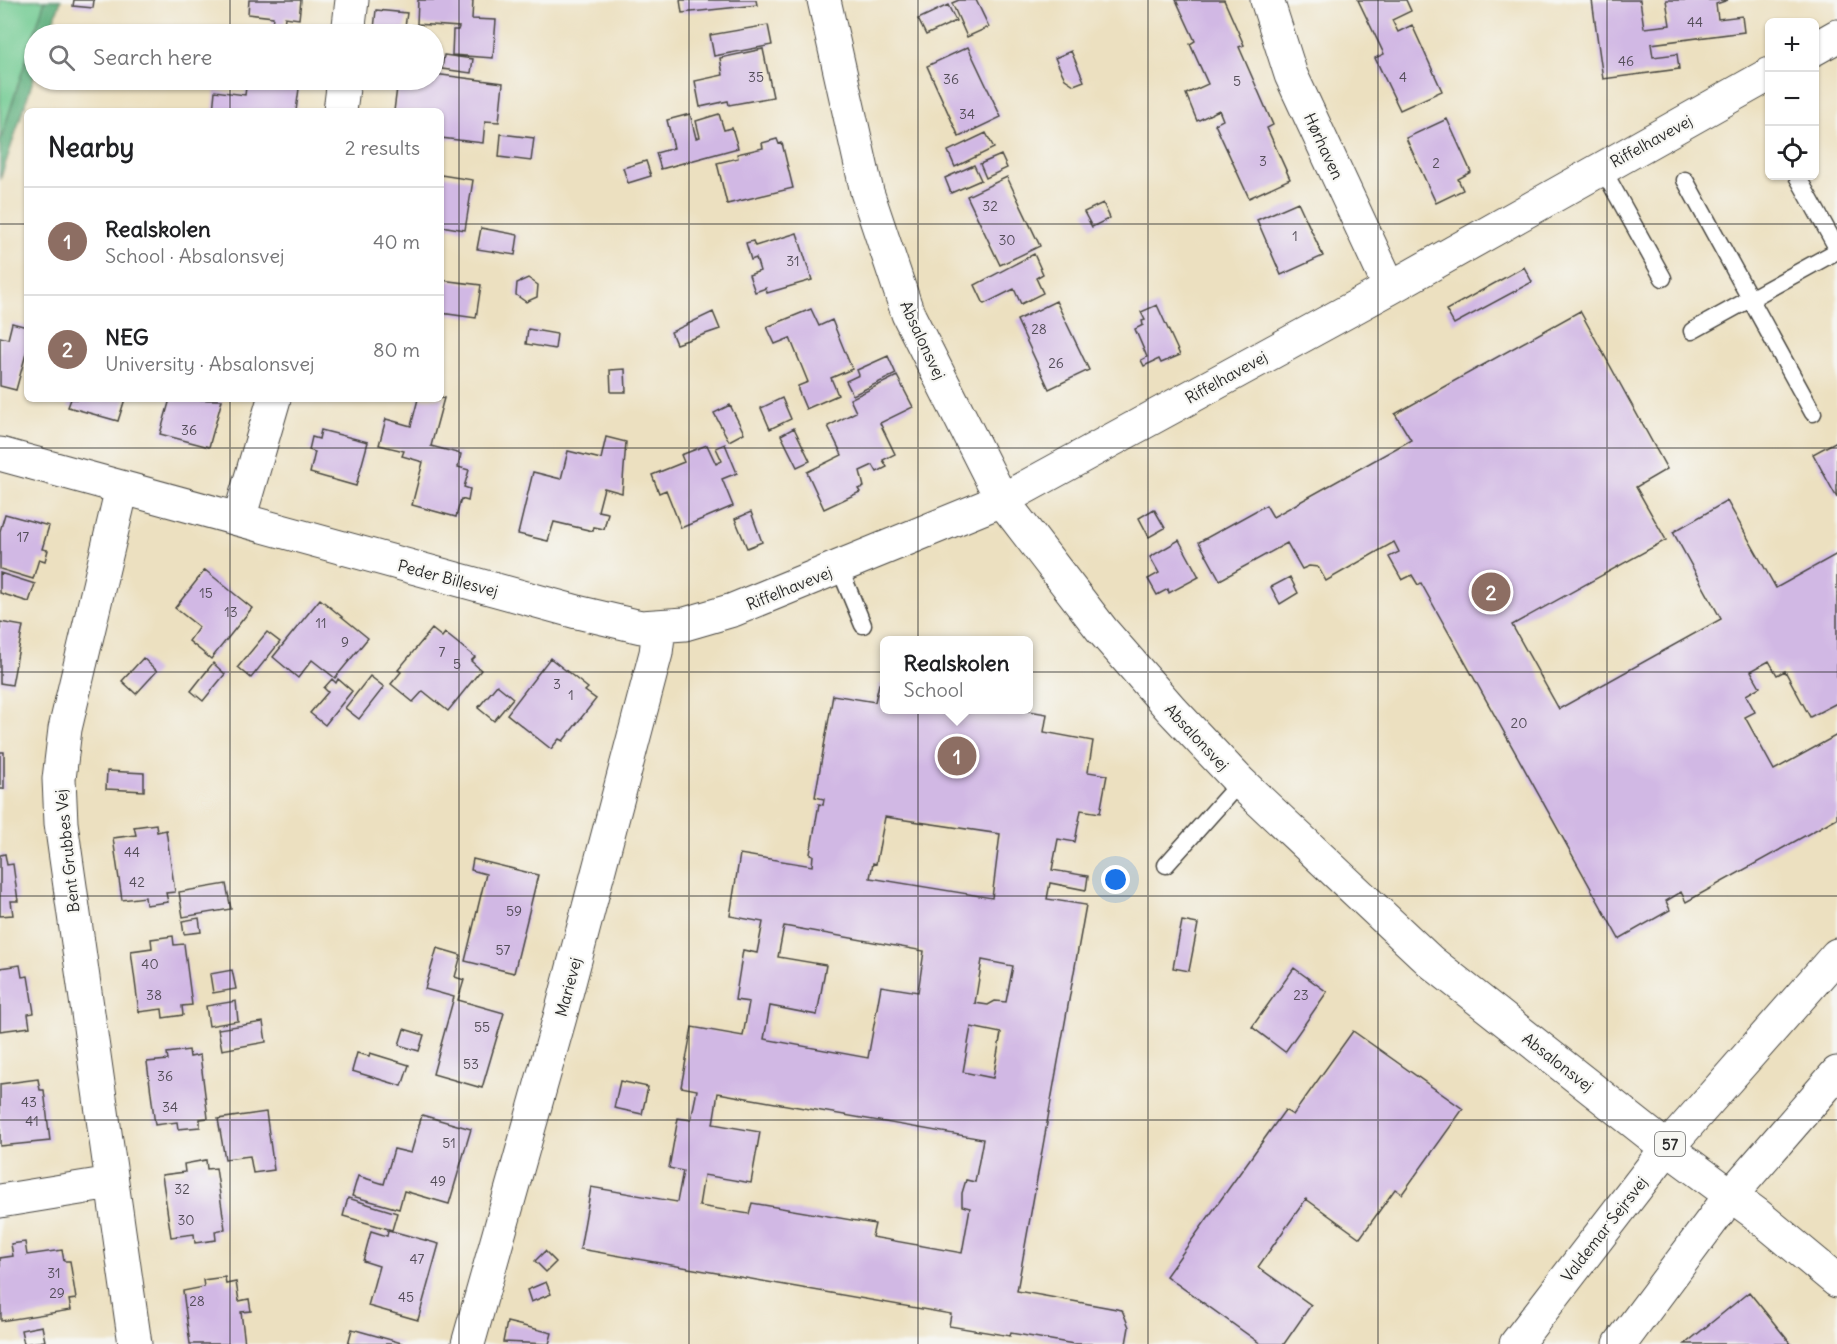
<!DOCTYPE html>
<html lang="en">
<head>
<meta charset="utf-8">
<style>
  :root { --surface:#fff; --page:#f6f6f6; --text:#202124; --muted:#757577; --line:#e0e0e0; --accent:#1a73e8 }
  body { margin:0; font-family:Delius,sans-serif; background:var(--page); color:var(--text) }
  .controls { position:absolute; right:18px; top:18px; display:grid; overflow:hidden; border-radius:9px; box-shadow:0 2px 4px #0004 }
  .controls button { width:54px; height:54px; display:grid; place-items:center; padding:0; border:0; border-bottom:2px solid var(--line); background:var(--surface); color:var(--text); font:30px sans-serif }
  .you { position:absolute; left:1116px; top:880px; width:21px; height:21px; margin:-15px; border:4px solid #fff; border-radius:50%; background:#1a73e8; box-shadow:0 0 0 9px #1a73e833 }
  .badge { display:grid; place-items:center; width:39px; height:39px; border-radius:50%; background:var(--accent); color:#fff; font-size:20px; font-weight:700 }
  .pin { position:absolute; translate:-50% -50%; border:3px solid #fff; box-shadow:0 2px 6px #0006 }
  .popup { position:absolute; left:880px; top:636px; width:153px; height:78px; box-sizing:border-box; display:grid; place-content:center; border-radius:9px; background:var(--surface); filter:drop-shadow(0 2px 4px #0005); font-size:20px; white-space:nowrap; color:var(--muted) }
  .popup b { font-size:22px; color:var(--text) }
  .popup::after { content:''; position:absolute; left:50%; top:100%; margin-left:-12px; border:12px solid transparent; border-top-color:var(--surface) }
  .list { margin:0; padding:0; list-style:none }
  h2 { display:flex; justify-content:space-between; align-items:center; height:78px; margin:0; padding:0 24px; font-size:26px }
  h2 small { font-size:20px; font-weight:400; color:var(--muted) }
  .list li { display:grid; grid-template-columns:39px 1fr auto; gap:18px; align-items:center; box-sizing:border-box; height:108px; padding:0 24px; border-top:2px solid var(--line) }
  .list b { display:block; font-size:22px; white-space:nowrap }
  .list p { margin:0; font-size:20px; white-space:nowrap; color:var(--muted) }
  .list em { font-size:20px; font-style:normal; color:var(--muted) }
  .icon { flex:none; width:33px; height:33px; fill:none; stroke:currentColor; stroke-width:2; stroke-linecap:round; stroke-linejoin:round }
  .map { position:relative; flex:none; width:1837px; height:1344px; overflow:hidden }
  .search { position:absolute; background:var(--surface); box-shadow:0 2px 4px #0004; left:24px; top:24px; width:420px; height:66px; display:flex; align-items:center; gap:15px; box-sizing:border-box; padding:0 21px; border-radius:33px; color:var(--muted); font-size:22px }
  .panel { position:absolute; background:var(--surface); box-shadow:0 2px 4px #0004; left:24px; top:108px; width:420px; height:294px; border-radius:9px }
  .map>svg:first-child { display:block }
</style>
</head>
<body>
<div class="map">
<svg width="1837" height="1344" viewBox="0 0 1837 1344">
  <rect width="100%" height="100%" fill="#f6f6f2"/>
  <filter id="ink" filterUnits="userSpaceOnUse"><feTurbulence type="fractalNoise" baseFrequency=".0167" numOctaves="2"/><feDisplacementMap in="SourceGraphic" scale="12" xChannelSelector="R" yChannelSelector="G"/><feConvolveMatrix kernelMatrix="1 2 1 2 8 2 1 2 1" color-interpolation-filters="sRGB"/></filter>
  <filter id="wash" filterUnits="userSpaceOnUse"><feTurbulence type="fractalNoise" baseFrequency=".008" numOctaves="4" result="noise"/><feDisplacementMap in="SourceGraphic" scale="24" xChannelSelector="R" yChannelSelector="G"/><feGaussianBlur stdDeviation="1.35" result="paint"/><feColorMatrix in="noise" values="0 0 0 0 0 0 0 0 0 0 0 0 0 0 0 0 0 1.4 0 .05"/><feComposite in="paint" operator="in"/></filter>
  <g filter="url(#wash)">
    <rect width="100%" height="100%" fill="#ece0c0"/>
    <!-- green -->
    <path fill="#6fca91" stroke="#4d7a5e" stroke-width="1.5" d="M0,0H45L0,142Z"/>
    <!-- forest -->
    <path fill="#5bae7b" stroke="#436c53" stroke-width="1.5" d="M45,0H61L49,34H34V77L0,180V142Z"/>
    <g id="blocks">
      <!-- building -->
      <path fill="#d1b8e4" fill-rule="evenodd" d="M74,0H94L93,8L73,6Z
        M249,0H301L299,19L285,17L284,25L272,24L273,17L248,14Z
        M418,0H473L472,19L496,20L493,58L452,55L453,30H458L459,27L417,24Z
        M680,0H756L757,5L682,13Z
        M959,0H976L989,27L967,37L952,3Z
        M1176,0H1224L1244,45L1239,47L1273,125L1267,128L1290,179L1249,198L1215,124L1223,120L1219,110L1197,121L1186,94L1208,84L1190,44L1195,41Z
        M1358,0H1406L1411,11L1392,20L1398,32L1412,25L1442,91L1400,110L1375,58L1384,54Z
        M1592,0H1640L1644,28L1670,25L1666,0H1728L1716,4L1718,19L1742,16L1744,32L1651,44L1653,57L1677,54L1679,69L1603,79Z
        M948,5L956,21L926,35L918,19Z
        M376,10L407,13L404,33L374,29Z
        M768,25L772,45L714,56L710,35Z
        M248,26L272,28L271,34H247Z
        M968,47L1001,117L959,137L927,66Z
        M763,49L773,97L729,105L728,101L700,107L695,81L723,75L720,58Z
        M1071,51L1084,81L1074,85L1065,79L1055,58Z
        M444,55L473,59L471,73L442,69Z
        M434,74L503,83L499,122L485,121L483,143L441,138V111H394L398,80H434Z
        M247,80L300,81L296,111H213L215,91L245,95Z
        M690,114L696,138L700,137L696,121L719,114L724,130L732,128L738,148L661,169L656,153L674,148L667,120Z
        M1447,119L1471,172L1458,179L1463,190L1436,203L1406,138Z
        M986,133L994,148L955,167L948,151Z
        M501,134L534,138L531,161L499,157Z
        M777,139L779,144L782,143L793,188L727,204L717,163L738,158L737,154L763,148L762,143Z
        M1001,155L1007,168L986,178L980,164Z
        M646,161L651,176L628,183L623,168Z
        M974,165L981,180L951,193L945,178Z
        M441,175L473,180L465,230L441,226Z
        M1007,177L1040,246L1000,265L967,196Z
        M1298,202L1323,256L1281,275L1257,220Z
        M1103,203L1110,218L1092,227L1084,212Z
        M481,228L518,235L515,255L477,249Z
        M797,233L812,280L767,293L766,288L755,292L749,275L760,271L756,258L751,260L746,243L753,241L755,246Z
        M1034,254L1043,274L1036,278L1043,293L1021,304L1014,289L984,304L975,285Z
        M1524,267L1532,282L1454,324L1446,310Z
        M528,278L538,285L537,297L526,302L516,295L517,283Z
        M441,280L481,285L476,318L441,313Z
        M1056,301L1089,370L1049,389L1017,320Z
        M1157,305L1180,355L1161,363L1159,359L1144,366L1141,360L1147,357L1135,329L1143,325L1142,321L1145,320L1141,312Z
        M811,309L819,326L832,320L852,369L831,378L838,395L806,409L798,390V386L808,382L790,338L775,344L767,327Z
        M1580,311L1667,469L1636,487L1666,540L1512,625L1559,709L1721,619L1673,532L1727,501L1776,588L1837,554V703L1810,717L1785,671L1777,675L1769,661L1751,671L1760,687L1746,695L1755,712L1745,717L1774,770L1837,735V818L1686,902L1681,892L1666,901L1670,910L1619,939L1421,583L1418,585L1412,575L1402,580L1389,557L1399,552L1394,542L1326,581L1318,567L1309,566L1302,569L1287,543L1220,580L1199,542L1266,505L1273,517L1411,440L1395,414Z
        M713,312L720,329L676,344L671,332Z
        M12,323L27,327V350L16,390L0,386V337L8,339Z
        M528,329L557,334L555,349L526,344Z
        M888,356L896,374L853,395L846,381L859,375L857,370Z
        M625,369L626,392H611L610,370Z
        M897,376L913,407L880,423L895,454L883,460L887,467L877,472L873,465L860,471L864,487L858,489L860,492L824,509L807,472L842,455L828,426L856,412L850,399Z
        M444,398L431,446L461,454L458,467L469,470L464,487L470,489L468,501L461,499L456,517L412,505L423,462L402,456L404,451L379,445L386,419L411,426L418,399Z
        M782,398L791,419L770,429L761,408Z
        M71,399H125L118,421L68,407Z
        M170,399L222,400L209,447L160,434Z
        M730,405L744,433L729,441L714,413Z
        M794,428L810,461L797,467L781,435Z
        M321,430L368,442L356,486L310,473L315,452L309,450L312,437L319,439Z
        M606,437L626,442L622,493L604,488L598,511L608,513L604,529L594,527L593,531L554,522L548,541L518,534L533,472L561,479L568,451L601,459Z
        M1837,441V498L1813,454Z
        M725,444L737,473L722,479L733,506L681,528L666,490L659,493L652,475L684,462L681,455L707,445L716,464L722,461L716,448Z
        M1154,509L1165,528L1149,537L1139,518Z
        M751,512L762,542L747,548L735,519Z
        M5,514L49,526L42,549L48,550L45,561L39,559L33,579L0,569V531Z
        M1179,540L1199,577L1169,593L1168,589L1157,595L1148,579L1159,573L1150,557Z
        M205,570L252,608L211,659L189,641L199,627L175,608Z
        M0,573L35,584L29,602L0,593Z
        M1290,577L1298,593L1280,604L1271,587Z
        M320,599L368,638L335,678L312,660L298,678L273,657Z
        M0,622L23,626L12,685L0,683Z
        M432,629L442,637L445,633L475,657L471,661L481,670L448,711L423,691L413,702L391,684L401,672L398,670Z
        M267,632L280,642L251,678L238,667Z
        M143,658L157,671L136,694L122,681Z
        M550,658L588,688L585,691L596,699L563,741L559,739L551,749L507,714Z
        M213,663L225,674L203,701L191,691Z
        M370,676L384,687L359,719L345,708Z
        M332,679L336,683L338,679L352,691L325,725L310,713L328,692L324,688Z
        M879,684L885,685V710H1023L1047,714L1044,732L1093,741L1088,772L1107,775L1100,813L1081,810L1075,842L1058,839L1052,870L1088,876L1086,890L1050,883L1047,899L1086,905L1017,1291L1122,1310L1129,1327L1126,1344H1074L1011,1333L1010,1336L949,1326L951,1314L580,1249L591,1187L677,1202L683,1171L669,1168L678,1118L691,1120L697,1090L681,1087L692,1027L743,1036L749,1002L735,1000L743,950L757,953L763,922L730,916L740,854L812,866L813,855L810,854L819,804L823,805L824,799L815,797L833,695L875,702ZM885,817L1000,834L992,898L870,878L873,863L876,864ZM784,926L924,951L918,992L881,986L868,1058L764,1039L770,1006L817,1015L826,965L778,957ZM982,960L1013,966L1006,1002L995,1001L988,1005L975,1003ZM971,1027L1001,1033L993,1078L963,1072ZM718,1093L983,1139L975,1182L966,1180L962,1193V1206L970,1208L962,1253L872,1237L875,1224L752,1203L749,1214L699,1206L704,1175L751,1183L760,1132L713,1124Z
        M497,685L513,698L494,721L478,708Z
        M0,752H4V789H0Z
        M107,771L144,773V791L106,789Z
        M156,824L157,832L166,830L175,892L166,893L168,902L146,905L145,897L122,900L113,838L136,835L134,827Z
        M5,854L7,865L13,864L18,901H11L13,915L0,916V855Z
        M473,859L538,875L514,973L465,961L486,874L471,870Z
        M226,884L231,909L183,917L179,892Z
        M199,918L201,932L184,934L182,921Z
        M1182,921L1198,924L1189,971L1173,968Z
        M173,936L174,945L184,944L192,1005L182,1006L183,1015L163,1018L162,1009L139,1012L131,951L152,948L151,939Z
        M437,948L461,955L455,977L464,980L458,1000L504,1013L482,1088L433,1074L454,997L425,989Z
        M20,965L22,977L28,976L34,1013L28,1014L30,1027L0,1031V968Z
        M1294,968L1327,992L1285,1052L1252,1027Z
        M232,970L236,989L213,993L210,974Z
        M236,1001L238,1021L209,1026L206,1006Z
        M263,1022L266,1042L222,1050L218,1029Z
        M404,1029L424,1035L419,1051L399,1045Z
        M1353,1031L1463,1109L1402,1194L1395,1189L1360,1238L1306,1199L1258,1267L1311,1305L1284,1344H1261L1166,1276L1285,1110L1293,1115Z
        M189,1050L190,1057L200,1055L208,1118L200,1119V1127L178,1129L177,1122L155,1125L147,1062L168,1060L167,1053Z
        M357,1053L369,1056L370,1053L409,1065L402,1086L352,1071Z
        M38,1079L40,1090H44L50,1141L0,1146V1084Z
        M620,1081L648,1087L642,1114L614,1108Z
        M266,1112L274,1170L253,1173L250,1156L225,1159L218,1119Z
        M422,1115L471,1129L449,1204L404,1191L399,1209L352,1196L358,1176L384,1184L394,1149L411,1153Z
        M206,1160L207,1169L216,1168L225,1229L215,1231L216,1240L195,1243L194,1234L171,1237L162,1175L185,1172L184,1164Z
        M348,1198L397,1213L392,1230L343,1216Z
        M388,1230L439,1244L418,1320L368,1306L379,1266L363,1261L371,1231L387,1236Z
        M25,1242L27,1255L62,1250L64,1261H70L76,1299L69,1300L71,1310L1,1321L0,1258L13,1256L11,1244Z
        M545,1251L556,1262L546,1272L535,1261Z
        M225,1277L226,1284L236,1282L239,1301L249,1299L251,1311L241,1312L245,1344H190L183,1291L204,1287L203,1280Z
        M546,1282L551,1294L531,1302L527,1290Z
        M1749,1292L1791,1344H1685Z
        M507,1322L552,1333L549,1344L503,1342Z
        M42,1326L45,1341L24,1344L21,1330Z
        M352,1329L402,1343V1344H348Z"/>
    </g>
  </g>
  <g filter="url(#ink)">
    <use href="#blocks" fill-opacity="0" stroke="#484641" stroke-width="1.5"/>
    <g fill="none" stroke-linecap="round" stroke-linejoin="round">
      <!-- lane casing -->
      <g stroke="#484641" stroke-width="19">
        <path id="lane" d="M1602,168L1663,278
          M1797,176L1837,248
          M1685,180L1813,413
          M1692,331L1837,251
          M839,567L863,625
          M1166,865L1240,782"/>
      </g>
      <!-- street casing -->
      <g stroke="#484641" stroke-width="35">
        <path id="street" d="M824,0L867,192L908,314L1002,500L1102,630L1171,709L1240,782L1430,961L1667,1148L1755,1213L1837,1281
          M1267,0L1291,75L1390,288
          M348,34L352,0
          M1814,49L1837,36
          M340,111L344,80
          M0,454L577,612L641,627L685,624L733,610L1002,500L1390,288L1770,74
          M122,488L65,729L59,779L61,823L135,1344
          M239,519L274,399
          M0,1201L111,1183
          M468,1344L560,1017L656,653L659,628"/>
      </g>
      <!-- primary casing -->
      <g stroke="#484641" stroke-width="35">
        <path id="primary" d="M1516,1344L1667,1148L1837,955
          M1620,1344L1731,1195L1837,1073"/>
      </g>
      <!-- lane -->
      <use href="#lane" stroke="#fff" stroke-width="16"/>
      <!-- street -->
      <use href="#street" stroke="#fff" stroke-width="33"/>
      <!-- primary -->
      <use href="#primary" stroke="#fff" stroke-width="33"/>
    </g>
  </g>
  <!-- grid -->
  <path fill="none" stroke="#2b2b2b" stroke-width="1.5" stroke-opacity="0.55" d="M230,0V34M459,0V1344M689,0V1344M918,0V1344M1148,0V1344M1378,0V1344M1607,0V1344M230,80V111M0,224H27M441,224H1837M230,399V1344M0,448H1837M0,672H1837M0,896H1837M0,1120H1837"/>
  <g text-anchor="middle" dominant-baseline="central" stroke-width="4.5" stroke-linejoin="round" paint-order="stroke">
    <!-- number labels -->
    <g font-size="14" fill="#544e59">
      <text x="1695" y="22">44</text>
      <text x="1626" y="61">46</text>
      <text x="756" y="77">35</text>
      <text x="1403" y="77">4</text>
      <text x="951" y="79">36</text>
      <text x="1237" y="81">5</text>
      <text x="967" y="114">34</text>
      <text x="1263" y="161">3</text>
      <text x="1436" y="163">2</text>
      <text x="990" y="206">32</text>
      <text x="1295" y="236">1</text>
      <text x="1007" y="240">30</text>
      <text x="793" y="261">31</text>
      <text x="1039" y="329">28</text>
      <text x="1056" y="363">26</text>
      <text x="189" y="430">36</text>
      <text x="23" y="537">17</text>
      <text x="206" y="593">15</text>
      <text x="231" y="612">13</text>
      <text x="321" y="623">11</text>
      <text x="345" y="642">9</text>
      <text x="442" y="652">7</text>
      <text x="457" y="664">5</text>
      <text x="557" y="684">3</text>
      <text x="571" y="695">1</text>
      <text x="1519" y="723">20</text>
      <text x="132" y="852">44</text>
      <text x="137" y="882">42</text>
      <text x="514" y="911">59</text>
      <text x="503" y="950">57</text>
      <text x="150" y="964">40</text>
      <text x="154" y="995">38</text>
      <text x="1301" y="995">23</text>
      <text x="482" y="1027">55</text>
      <text x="471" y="1064">53</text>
      <text x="165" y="1076">36</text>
      <text x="29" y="1102">43</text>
      <text x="170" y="1107">34</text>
      <text x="32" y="1121">41</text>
      <text x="449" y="1143">51</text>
      <text x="438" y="1181">49</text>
      <text x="182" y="1189">32</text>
      <text x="186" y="1220">30</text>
      <text x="417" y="1259">47</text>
      <text x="54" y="1273">31</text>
      <text x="57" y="1293">29</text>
      <text x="406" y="1297">45</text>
      <text x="197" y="1301">28</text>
    </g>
    <!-- shield labels -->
    <rect fill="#f6f6f2" stroke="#686867" stroke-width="1.5" x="1655" y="1132" width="30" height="24" rx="4.5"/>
    <g font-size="15" font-weight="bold" fill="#2b2b2b">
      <text x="1670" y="1144">57</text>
    </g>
    <!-- street labels -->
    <g font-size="16" fill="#2b2b2b" stroke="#f6f6f2">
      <text transform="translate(1651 141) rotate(-29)">Riffelhavevej</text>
      <text transform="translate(1324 146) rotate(65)">Hørhaven</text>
      <text transform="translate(923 340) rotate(65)">Absalonsvej</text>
      <text transform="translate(1226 377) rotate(-29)">Riffelhavevej</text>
      <text transform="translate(448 578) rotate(15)">Peder Billesvej</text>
      <text transform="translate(789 588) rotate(-22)">Riffelhavevej</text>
      <text transform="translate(1197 737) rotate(47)">Absalonsvej</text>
      <text transform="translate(67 851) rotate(-96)">Bent Grubbes Vej</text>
      <text transform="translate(568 987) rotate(-75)">Marievej</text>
      <text transform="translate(1558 1062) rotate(38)">Absalonsvej</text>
      <text transform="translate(1604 1229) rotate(-52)">Valdemar Sejrsvej</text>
    </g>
  </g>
</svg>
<div class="controls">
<button>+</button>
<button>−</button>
<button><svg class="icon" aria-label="locate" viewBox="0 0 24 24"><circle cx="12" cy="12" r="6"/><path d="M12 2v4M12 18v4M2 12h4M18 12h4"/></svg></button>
</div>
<div class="you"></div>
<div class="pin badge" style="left:957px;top:756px;background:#8d6e63">1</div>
<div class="popup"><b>Realskolen</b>School</div>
<div class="pin badge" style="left:1491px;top:592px;background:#8d6e63">2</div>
<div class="search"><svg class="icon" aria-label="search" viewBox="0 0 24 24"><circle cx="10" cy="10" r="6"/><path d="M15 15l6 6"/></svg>Search here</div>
<section class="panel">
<h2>Nearby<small>2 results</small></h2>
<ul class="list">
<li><span class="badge" style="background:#8d6e63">1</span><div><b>Realskolen</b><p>School · Absalonsvej</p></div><em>40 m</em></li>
<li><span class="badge" style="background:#8d6e63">2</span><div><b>NEG</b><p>University · Absalonsvej</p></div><em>80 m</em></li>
</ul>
</section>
</div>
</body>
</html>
